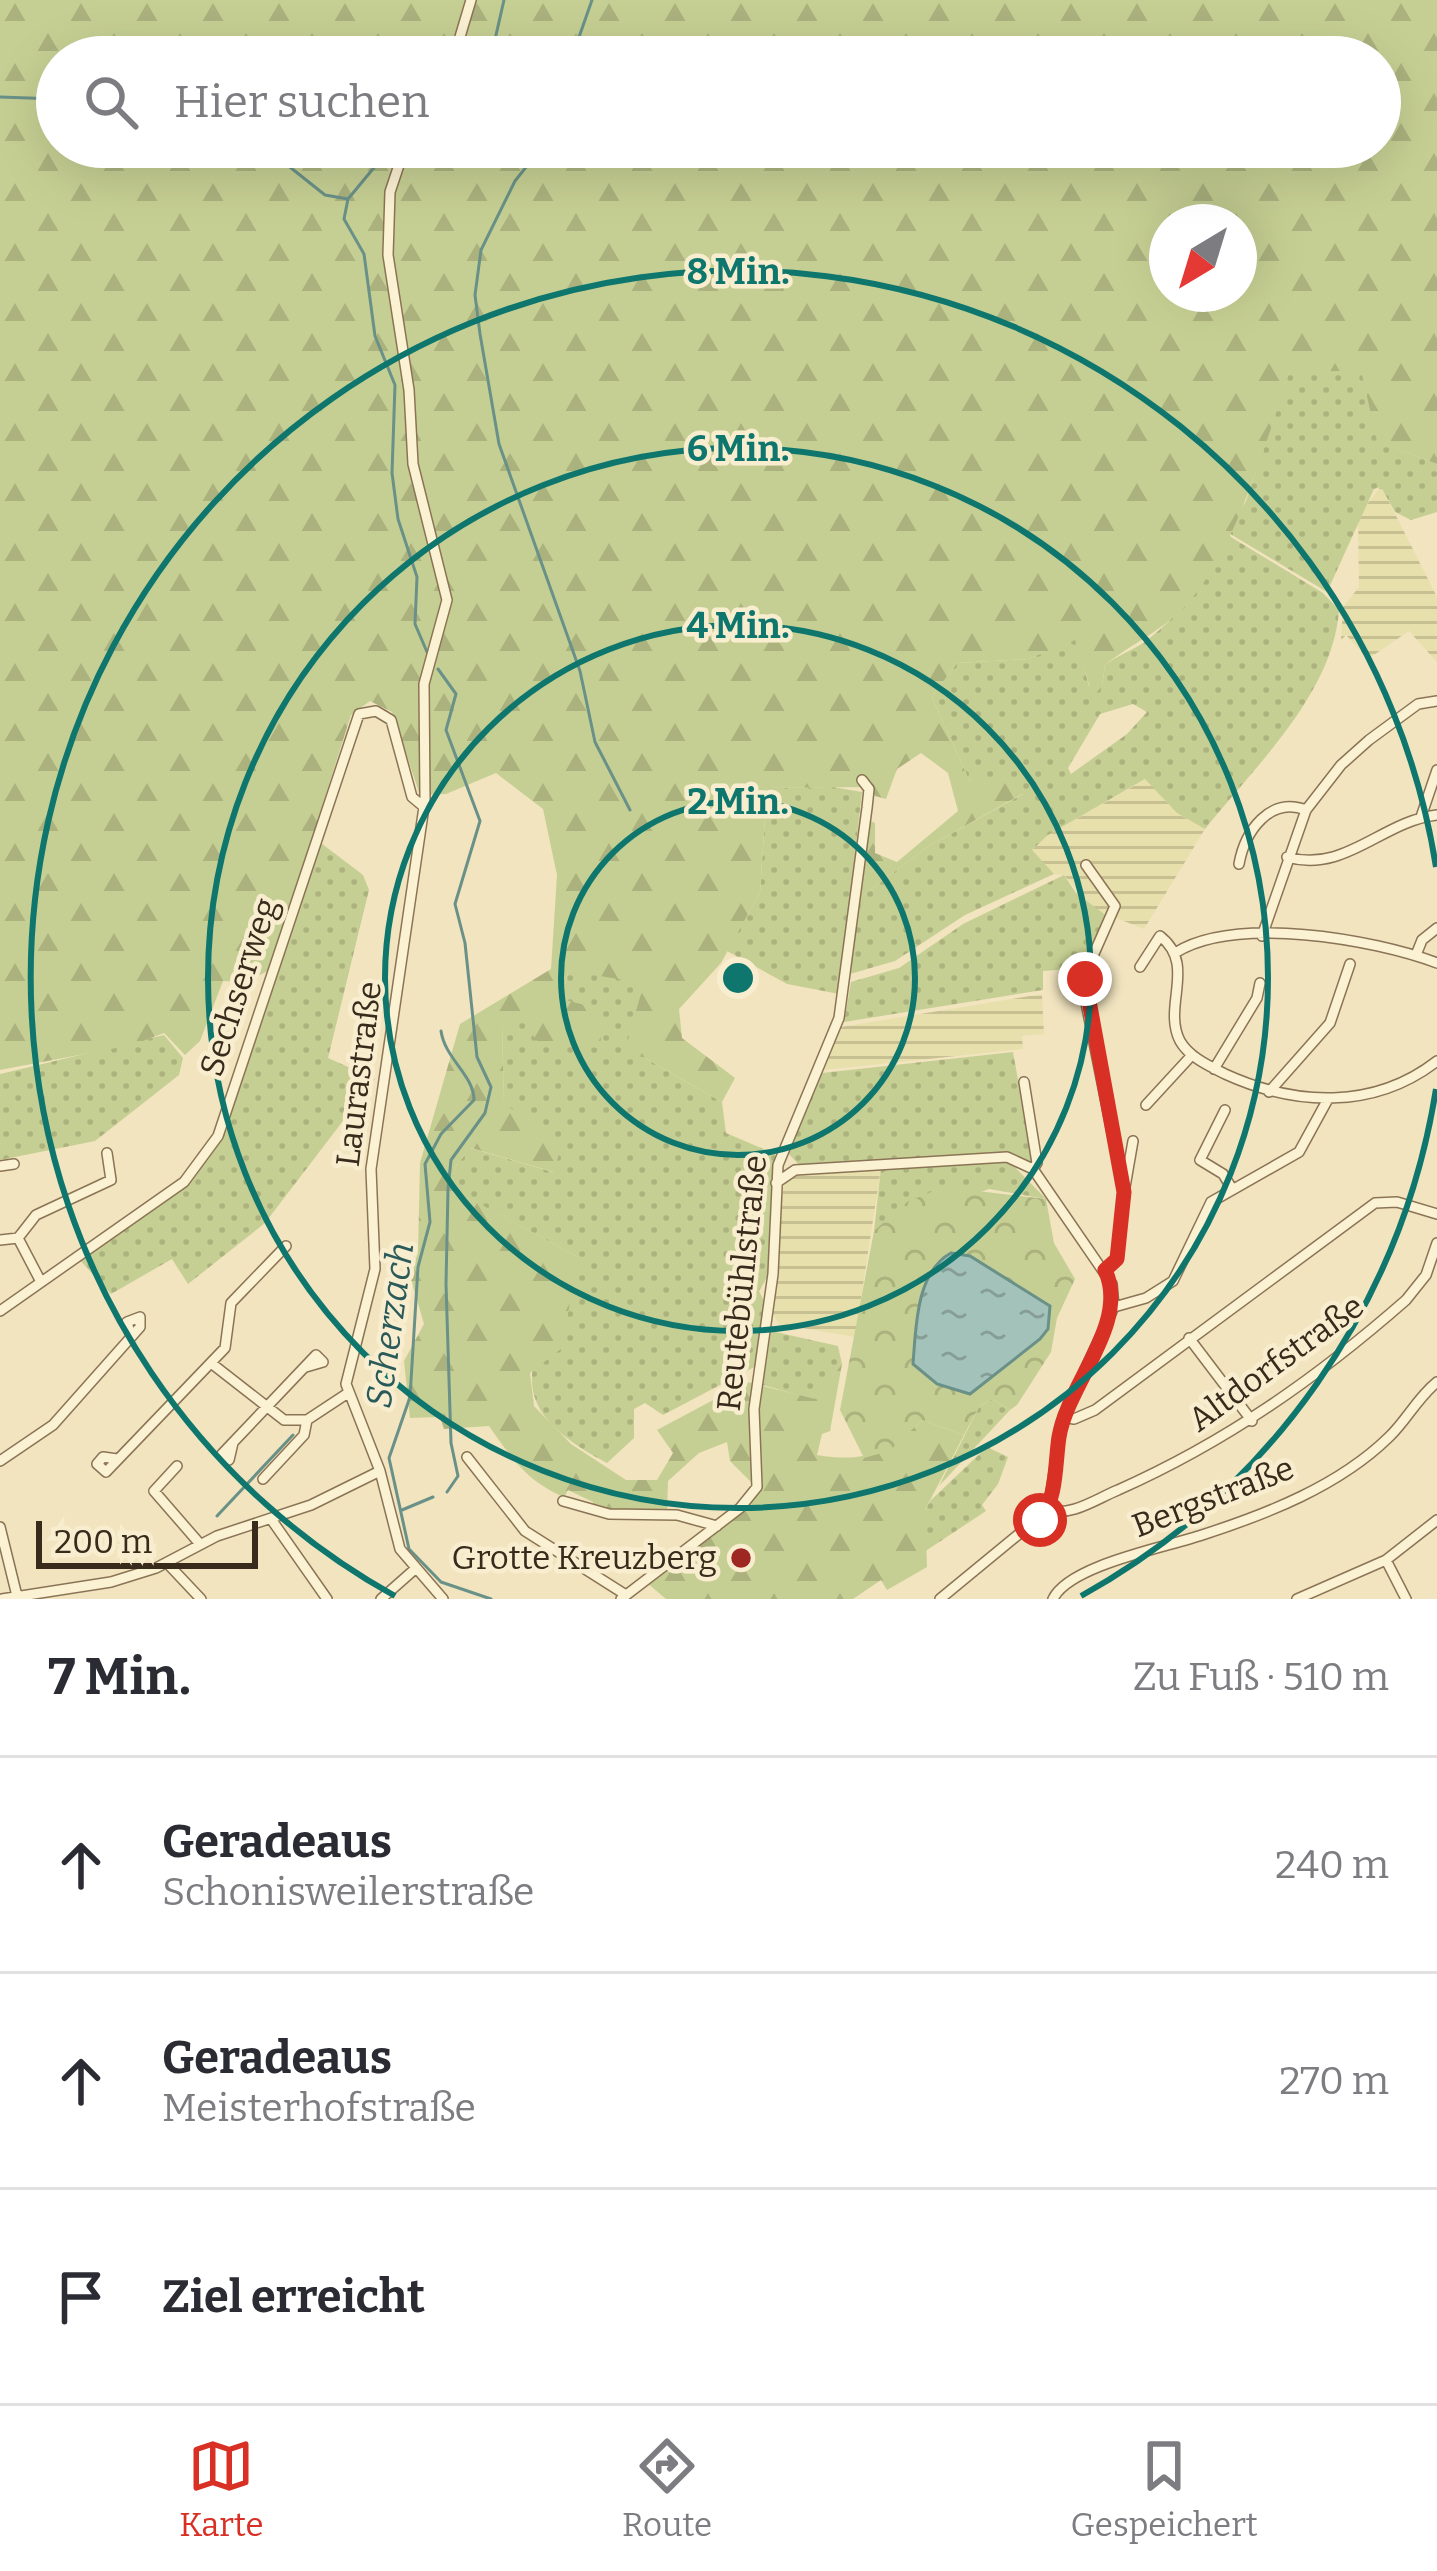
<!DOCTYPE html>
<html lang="de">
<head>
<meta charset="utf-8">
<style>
  :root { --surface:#fff; --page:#f2f2f3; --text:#2b2b33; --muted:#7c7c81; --line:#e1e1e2; --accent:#d93025 }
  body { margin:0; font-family:Bitter,serif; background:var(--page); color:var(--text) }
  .compass { position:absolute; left:1149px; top:204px; width:108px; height:108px; border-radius:50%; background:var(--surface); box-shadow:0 12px 48px #0002; rotate:218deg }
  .scale { position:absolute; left:36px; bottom:30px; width:222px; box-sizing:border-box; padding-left:12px; border:6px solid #392b1c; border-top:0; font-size:33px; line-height:42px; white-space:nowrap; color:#392b1c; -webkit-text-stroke:9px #f8eecf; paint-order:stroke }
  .stop { position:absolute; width:36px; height:36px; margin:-27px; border:9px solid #d93025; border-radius:50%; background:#fff }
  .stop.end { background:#d93025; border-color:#fff; box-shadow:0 3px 12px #0008 }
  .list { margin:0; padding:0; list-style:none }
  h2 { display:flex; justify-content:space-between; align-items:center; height:156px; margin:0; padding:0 48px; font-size:51px }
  h2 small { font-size:39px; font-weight:400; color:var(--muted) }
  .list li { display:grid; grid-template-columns:78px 1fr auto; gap:36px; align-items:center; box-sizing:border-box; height:216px; padding:0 48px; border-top:3px solid var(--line) }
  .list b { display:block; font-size:45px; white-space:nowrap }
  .list p { margin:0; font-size:39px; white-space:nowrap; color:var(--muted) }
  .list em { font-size:39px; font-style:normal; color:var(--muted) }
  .icon { flex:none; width:66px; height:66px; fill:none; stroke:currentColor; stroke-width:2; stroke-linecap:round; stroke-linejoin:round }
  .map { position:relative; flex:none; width:1437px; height:1599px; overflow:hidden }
  .search { position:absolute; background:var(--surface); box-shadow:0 12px 48px #0002; left:36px; right:36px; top:36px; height:132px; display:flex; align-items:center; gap:30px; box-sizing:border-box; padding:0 42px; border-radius:66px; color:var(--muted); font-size:45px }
  .sheet { height:804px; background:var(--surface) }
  nav { display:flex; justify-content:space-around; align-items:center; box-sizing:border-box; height:168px; border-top:3px solid var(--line); background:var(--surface); font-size:33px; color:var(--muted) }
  nav a { display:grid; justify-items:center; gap:6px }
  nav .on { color:var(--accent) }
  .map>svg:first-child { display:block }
</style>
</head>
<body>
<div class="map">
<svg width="1437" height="1599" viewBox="0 0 1437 1599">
  <defs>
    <pattern id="farmland-rules" width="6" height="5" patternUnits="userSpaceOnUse" patternTransform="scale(3)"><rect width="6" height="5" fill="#e7e0ac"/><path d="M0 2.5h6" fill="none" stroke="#c7c093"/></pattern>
    <pattern id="grass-dots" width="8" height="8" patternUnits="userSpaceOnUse" patternTransform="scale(3)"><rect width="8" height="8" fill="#c6cf93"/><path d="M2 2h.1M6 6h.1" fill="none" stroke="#abb27e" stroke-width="1.8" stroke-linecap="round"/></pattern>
    <pattern id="forest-firs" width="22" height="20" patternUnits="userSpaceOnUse" patternTransform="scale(3)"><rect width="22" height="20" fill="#c6cf93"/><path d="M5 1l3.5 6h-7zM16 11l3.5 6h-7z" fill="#abb27e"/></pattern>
    <pattern id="park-crowns" width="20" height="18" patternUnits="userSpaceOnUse" patternTransform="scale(3)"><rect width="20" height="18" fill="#c6cf93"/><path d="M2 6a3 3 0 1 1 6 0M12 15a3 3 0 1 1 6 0" fill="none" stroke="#abb27e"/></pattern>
    <pattern id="water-ripples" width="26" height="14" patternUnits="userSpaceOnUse" patternTransform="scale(3)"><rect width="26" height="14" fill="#a3c2ba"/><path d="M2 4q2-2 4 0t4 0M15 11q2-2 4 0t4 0" fill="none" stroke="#869e96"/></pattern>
  </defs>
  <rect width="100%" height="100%" fill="#f1e4bf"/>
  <!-- farmland -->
  <path fill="url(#farmland-rules)" d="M1381,486L1437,597V662L1409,631L1368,659L1346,635L1341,640L1343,607L1359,587L1358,516Z
    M1146,779L1177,813L1205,829L1144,929L1094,909L1064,875L1054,874L1031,851L1048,835Z
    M1042,994L1044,1034L1022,1036L1023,1049L823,1070L841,1027Z
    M881,1168L855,1337L779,1324L771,1312L784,1181L795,1174Z"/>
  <!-- grass -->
  <path fill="url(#grass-dots)" fill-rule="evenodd" d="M1362,369L1378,441L1437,464V512L1411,520L1395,512L1381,487L1374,489L1327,592L1227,532L1246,501L1289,372Z
    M1226,534L1323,593L1339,610C1333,694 1255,766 1205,829L1177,813L1145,779L1048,835L1032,850L1054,874L965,915L895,961L850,974L858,899L929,846L1023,794L969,780L932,697L957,663L1028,659L1076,639L1089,686H1102L1105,665C1118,655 1133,650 1146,641C1183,612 1210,578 1226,534ZM1133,704L1147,712L1127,734L1071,774L1068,768L1100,714Z
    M833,787L862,792L839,994L787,984L727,951L760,892L767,788Z
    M317,840L363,875L369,890L328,1058L375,1079L265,1223L188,1284L172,1259L111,1294L77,1257L184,1182L206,1158Z
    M1064,875L1076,893L1107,916L1084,968L1043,971V990L844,1022L851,982L899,968L963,924Z
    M568,971L621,975L644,983L643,1057L722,1102L726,1133L775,1154L769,1274L759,1291L765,1303L756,1366L663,1415L645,1403L634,1409V1438L607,1463C488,1400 536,1357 578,1257L451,1189L456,1166L470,1148L553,1172L560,1146L504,1104L502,1026L562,999Z
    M164,1035L183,1058L179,1075L95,1141L0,1160V1074Z
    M1013,1052L1033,1162L989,1153L800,1166L786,1151L822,1073Z
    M1009,1161L1046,1199L989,1189L874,1231L881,1168Z
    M771,1331L838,1346L842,1364L815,1400L763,1385Z
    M992,1399L1010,1410L939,1486L979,1407Z
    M987,1447L1008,1457L998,1484L982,1505L986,1511L924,1552L925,1510L931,1500Z"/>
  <!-- forest -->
  <path fill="url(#forest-firs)" fill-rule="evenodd" d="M0,0H1437V464L1377,441L1361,370L1289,373C1266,442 1236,550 1187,604C1163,631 1132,643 1105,665L1102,686L1093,697L1075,640L1028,659L957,663L932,697L969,780L988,783L1005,776L1024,793L929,846L858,899L868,820L875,823V853L897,862L958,811L948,773L921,753L897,769L886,799L875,796L871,787L767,788L760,892L721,963L679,1009L682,1038L735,1078L722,1102L643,1057L624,1054L644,983L568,971L562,999L603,1010L600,1048L537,1041L523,1021L502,1027L504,1103L561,1146L554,1172L471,1148L456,1166L452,1189L578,1257L562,1348L530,1373L534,1406L571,1444L626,1480H657L673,1453L657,1430L747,1382L815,1399L842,1364L830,1431L822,1434L817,1455C866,1463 887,1453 922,1420L964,1435L925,1510L927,1567L887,1590L881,1580L853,1599H666L646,1582L756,1487L730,1461L727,1442L699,1453L668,1481L667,1513L592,1508L593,1502L568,1490L564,1497C527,1481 512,1459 489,1426L444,1429L440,1417L410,1418L404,1361L424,1324L410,1276L418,1253L420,1163L460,1024L551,969L557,875L543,809L496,773L446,794L420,795L392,712L370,701L351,715L270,970L245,982L223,981L200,1041L185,1055L164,1033L132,1045L0,1070ZM57,57H1380V147H57ZM1167,222H1239V294H1167Z"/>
  <!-- park -->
  <path fill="url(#park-crowns)" d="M943,1187L1046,1199L1054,1243L1075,1279L1057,1318L1051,1352L1017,1405L1010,1410L992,1399L979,1407L964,1435L922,1420L889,1451L864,1458L840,1410L874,1231L907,1202Z"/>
  <!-- water -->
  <path fill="url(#water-ripples)" stroke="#699188" stroke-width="3" d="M951,1253L970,1256L1050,1306L1048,1329L1040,1339L970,1394L937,1384L913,1364C916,1327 916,1272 951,1253Z"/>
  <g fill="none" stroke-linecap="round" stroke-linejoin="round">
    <!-- stream -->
    <path stroke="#699188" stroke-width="3" d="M491,57L504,0
      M572,57L592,0
      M0,97L57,99
      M205,147L271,152L325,195L348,199
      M542,147L515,181L481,250L475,295L480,334L499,444L580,671L595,742L630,810
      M407,158L425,147
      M393,159L382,158L348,199L344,219L364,254L375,336L395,385L392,473L398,519L417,577L415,624L427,652
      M438,669L456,694L446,730L480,821L455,904L465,943L477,1057L491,1087L485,1113L451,1160L448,1189L446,1284L451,1443L458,1476L447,1492
      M441,1031C445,1059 474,1075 474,1100L441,1134L425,1164L430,1222L418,1267L410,1397L389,1458L409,1549L441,1582L491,1599
      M402,1510L433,1497
      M217,1516L293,1435"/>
    <!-- minor casing -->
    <g stroke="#8b7456" stroke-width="12">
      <path id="minor" d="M454,57L471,0
        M405,147L390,192L388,255L409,390L413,464L447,600L424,684L425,800L371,1169L375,1269L346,1384L380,1471L400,1549L443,1599
        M1421,817L1437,770
        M1287,857C1345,874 1382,821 1437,815
        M1239,864C1245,831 1270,796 1306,810
        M1086,865L1115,906L1089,965L1085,998L1124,1192L1117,1259L1105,1270
        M1262,936L1306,810L1341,765L1369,740L1418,704L1437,701
        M1175,953C1235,915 1373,939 1437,963
        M1416,955L1422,940L1437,928
        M1140,967L1160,936C1197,965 1162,1006 1180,1041C1189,1057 1209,1066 1225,1074C1295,1106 1374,1110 1437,1061
        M1214,1069L1257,998L1260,983
        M1024,1082L1037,1163L1033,1169
        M1269,1092L1330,1023L1350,964
        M1146,1105L1192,1055
        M1225,1110L1200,1160L1223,1174L1231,1187
        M0,1166L14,1164
        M776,1183L795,1170L1007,1157L1033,1169L1112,1284L1114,1307L1063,1417L1048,1510L940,1599
        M1125,1187L1133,1141
        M18,1238L41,1282
        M0,1240L18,1238L36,1215L111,1180L107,1153
        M1114,1307L1146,1298L1173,1281L1211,1202L1299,1152L1328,1099
        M0,1311L184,1182L218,1136L359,714L376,711L391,720L412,797L424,807
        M1189,1338L1252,1421
        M211,1363L284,1420H307L348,1393
        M1063,1417L1074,1419L1095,1410L1375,1203L1397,1202L1437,1214
        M233,1443L229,1460L222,1454L316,1355L323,1362L306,1367
        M467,1457L525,1531L626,1595
        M117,1459L103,1457L97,1464L106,1472L225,1348L231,1303L286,1246
        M0,1461L53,1425L140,1327V1317L127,1322L131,1337
        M177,1466L154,1491L200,1544
        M263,1479L304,1435L307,1420
        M563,1501L609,1514L677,1515L717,1526
        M1048,1510C1071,1517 1096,1499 1118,1490C1226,1442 1317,1378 1406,1300L1426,1275L1437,1243
        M271,1519L327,1599
        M0,1527L17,1596
        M1386,1560L1406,1599
        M167,1563L201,1599
        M2,1599L111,1582L156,1568L217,1536L311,1505L380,1471
        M381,1599L415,1569
        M621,1599L740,1508L757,1487L754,1409L773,1274L778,1165L839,1018L867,808L869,789L862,780
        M1053,1599C1069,1565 1167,1547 1202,1535C1267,1514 1339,1486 1389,1437C1407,1420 1417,1398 1437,1382
        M1297,1599L1386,1560L1437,1520"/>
    </g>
    <!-- minor -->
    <use href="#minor" stroke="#fbf1d3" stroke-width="9"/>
  </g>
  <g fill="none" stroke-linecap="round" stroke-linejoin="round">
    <!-- route -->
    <path stroke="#d93025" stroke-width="15" d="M1040,1520C1057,1499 1055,1463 1059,1437C1068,1383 1130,1323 1105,1270L1117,1259L1124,1192L1085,979"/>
  </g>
  <!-- distance rings -->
  <g fill="none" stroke="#0f766e" stroke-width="6">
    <circle cx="738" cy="978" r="177"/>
    <circle cx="738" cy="978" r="353"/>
    <circle cx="738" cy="978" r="530"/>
    <path d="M1436 1089A707 707 0 0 1 1081 1596M395 1596A707 707 0 1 1 1436 867"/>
  </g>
  <!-- markers -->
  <circle fill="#9d2722" stroke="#f8eecf" stroke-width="4.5" cx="741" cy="1558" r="12"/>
  <g text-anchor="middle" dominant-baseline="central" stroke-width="9" stroke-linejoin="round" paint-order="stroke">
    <!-- street labels -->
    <g font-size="33" fill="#392b1c" stroke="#f8eecf">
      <text transform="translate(239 987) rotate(-72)">Sechserweg</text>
      <text transform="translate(359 1074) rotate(-83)">Laurastraße</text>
      <text transform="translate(742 1283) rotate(-84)">Reutebühlstraße</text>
      <text transform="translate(1276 1363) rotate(-36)">Altdorfstraße</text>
      <text transform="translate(1213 1497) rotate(-21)">Bergstraße</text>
    </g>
    <!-- poi labels -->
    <g font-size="33" fill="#392b1c" stroke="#f8eecf" text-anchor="end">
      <text x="717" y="1558">Grotte Kreuzberg</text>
    </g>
    <!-- water labels -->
    <g font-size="36" font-style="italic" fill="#2a5a59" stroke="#f8eecf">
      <text transform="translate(390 1325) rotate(-82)">Scherzach</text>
    </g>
  </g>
  <circle cx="738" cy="978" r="18" fill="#0f766e" stroke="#f8eecf" stroke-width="6"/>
  <g font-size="36" text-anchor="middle" font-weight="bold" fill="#0f766e" stroke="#f8eecf" stroke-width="9" stroke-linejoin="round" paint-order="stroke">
    <text x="738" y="284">8 Min.</text>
    <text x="738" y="461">6 Min.</text>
    <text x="738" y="638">4 Min.</text>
    <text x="738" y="814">2 Min.</text>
  </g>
</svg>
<svg class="compass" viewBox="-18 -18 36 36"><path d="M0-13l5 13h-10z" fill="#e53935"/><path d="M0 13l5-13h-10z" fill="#7c7c81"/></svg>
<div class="scale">200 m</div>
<div class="stop" style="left:1040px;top:1520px"></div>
<div class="stop end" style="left:1085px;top:979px"></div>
<div class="search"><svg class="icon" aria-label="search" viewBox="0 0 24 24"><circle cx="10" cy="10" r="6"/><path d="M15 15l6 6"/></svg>Hier suchen</div>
</div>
<section class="sheet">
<h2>7 Min.<small>Zu Fuß · 510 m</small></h2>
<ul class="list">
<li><svg class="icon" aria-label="ahead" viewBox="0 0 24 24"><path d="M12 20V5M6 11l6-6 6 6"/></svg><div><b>Geradeaus</b><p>Schonisweilerstraße</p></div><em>240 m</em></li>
<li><svg class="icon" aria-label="ahead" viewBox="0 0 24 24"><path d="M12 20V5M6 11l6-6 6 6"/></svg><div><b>Geradeaus</b><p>Meisterhofstraße</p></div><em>270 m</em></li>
<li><svg class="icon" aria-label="arrive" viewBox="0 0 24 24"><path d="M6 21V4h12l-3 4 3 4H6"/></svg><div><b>Ziel erreicht</b></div></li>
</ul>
</section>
<nav>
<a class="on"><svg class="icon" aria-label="map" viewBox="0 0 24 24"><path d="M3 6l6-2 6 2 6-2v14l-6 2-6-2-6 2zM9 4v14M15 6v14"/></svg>Karte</a>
<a><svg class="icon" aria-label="directions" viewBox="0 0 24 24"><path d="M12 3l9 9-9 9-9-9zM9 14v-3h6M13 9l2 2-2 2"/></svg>Route</a>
<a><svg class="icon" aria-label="saved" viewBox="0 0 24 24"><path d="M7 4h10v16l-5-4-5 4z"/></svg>Gespeichert</a>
</nav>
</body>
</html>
